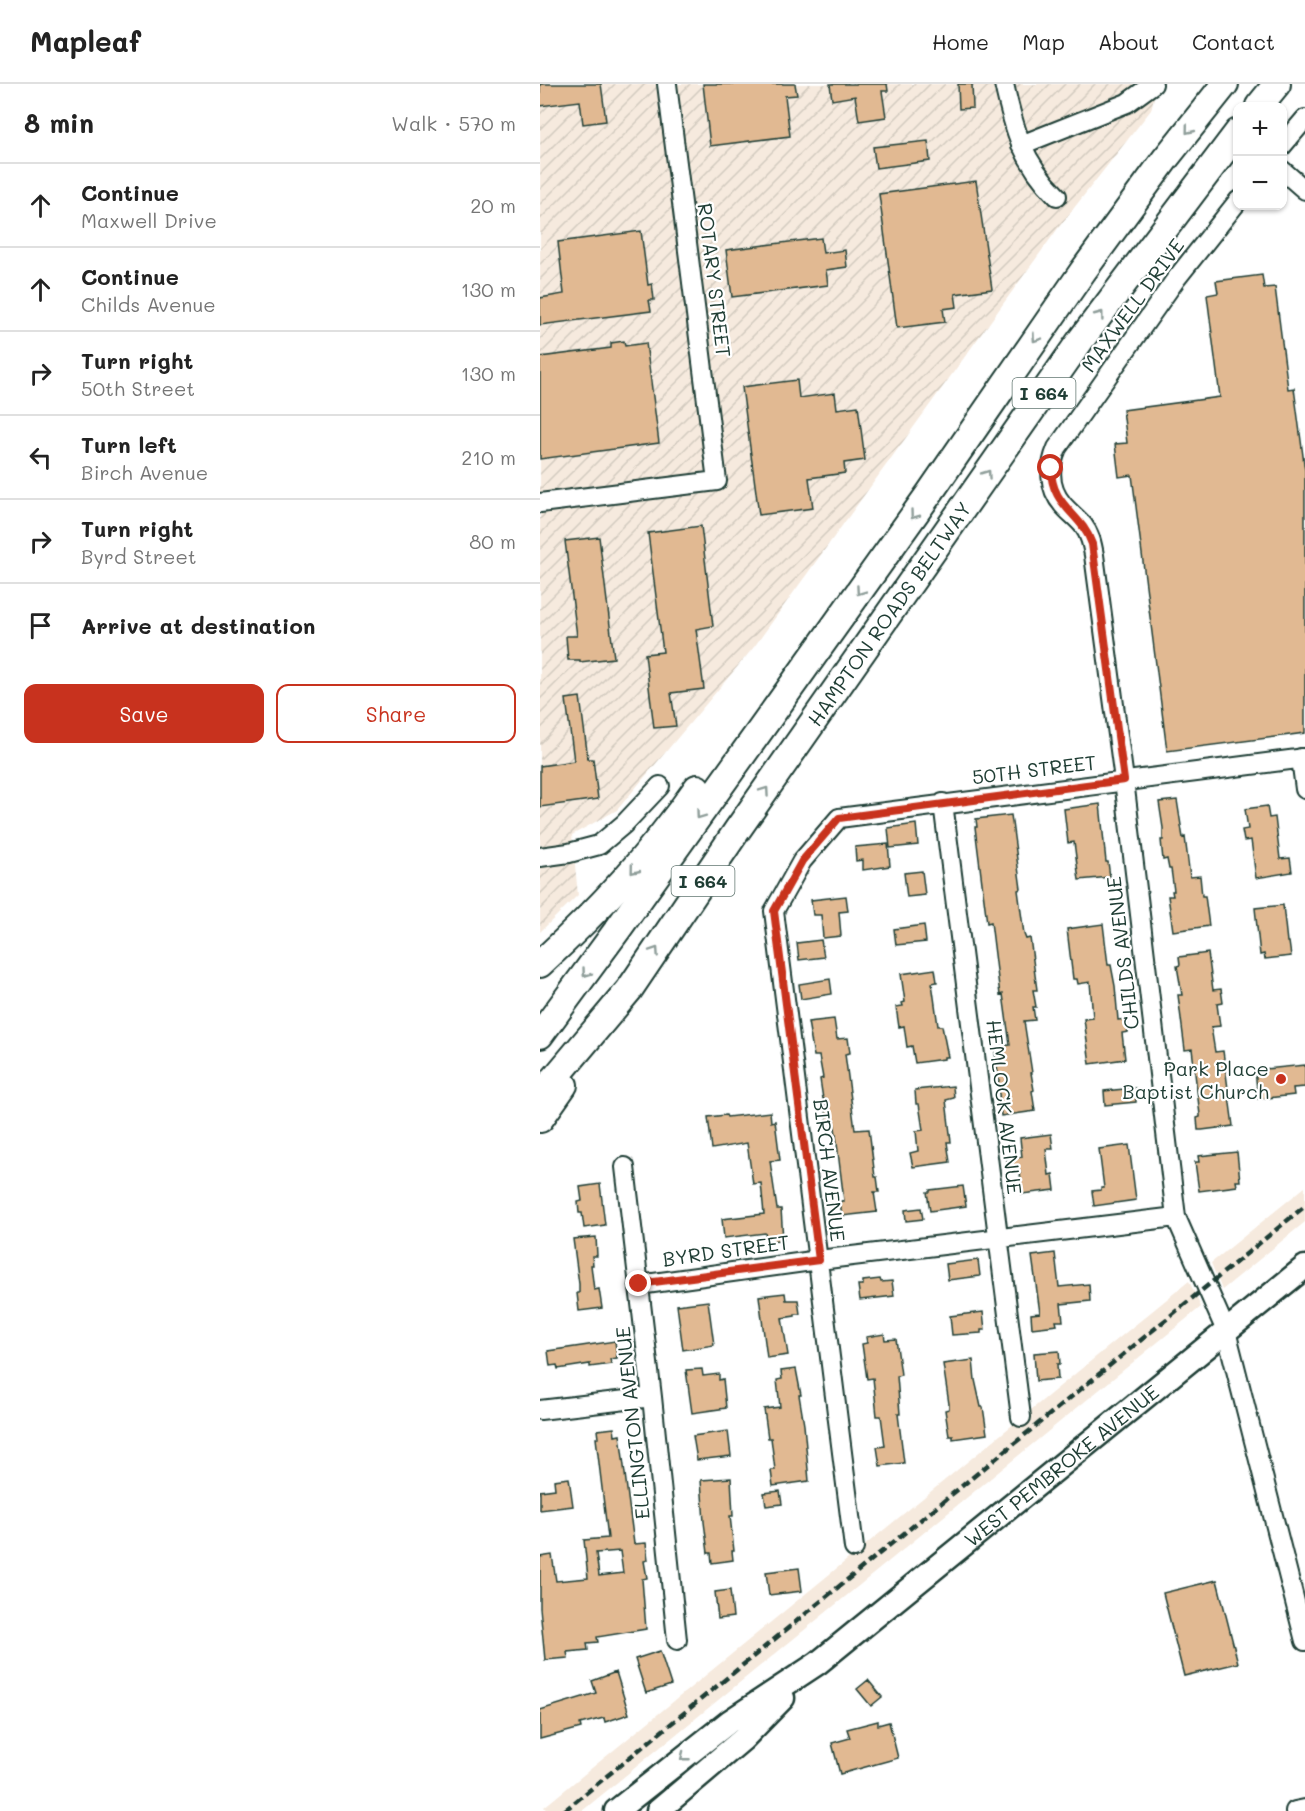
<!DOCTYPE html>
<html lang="en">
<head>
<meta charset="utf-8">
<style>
  :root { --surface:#fff; --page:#f6f6f6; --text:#222; --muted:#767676; --line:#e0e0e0; --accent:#c8321e }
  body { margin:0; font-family:Mali,sans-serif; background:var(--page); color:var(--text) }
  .controls { position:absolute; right:18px; top:18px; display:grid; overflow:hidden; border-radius:12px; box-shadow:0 2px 4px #0004 }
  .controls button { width:54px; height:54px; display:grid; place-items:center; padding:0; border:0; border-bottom:2px solid var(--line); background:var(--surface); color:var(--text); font:30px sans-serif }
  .stop { position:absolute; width:18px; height:18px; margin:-14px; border:4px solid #c8321e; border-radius:50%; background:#fff }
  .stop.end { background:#c8321e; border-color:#fff; box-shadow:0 2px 6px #0008 }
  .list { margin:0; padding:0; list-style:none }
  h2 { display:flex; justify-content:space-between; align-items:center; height:78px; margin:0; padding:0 24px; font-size:26px }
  h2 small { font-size:20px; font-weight:400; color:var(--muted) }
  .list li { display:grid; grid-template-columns:39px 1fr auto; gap:18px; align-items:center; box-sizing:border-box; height:84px; padding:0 24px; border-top:2px solid var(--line) }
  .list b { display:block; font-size:22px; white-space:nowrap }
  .list p { margin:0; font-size:20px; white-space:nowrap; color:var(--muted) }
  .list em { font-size:20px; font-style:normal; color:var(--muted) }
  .actions { display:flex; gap:12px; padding:18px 24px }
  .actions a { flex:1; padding:14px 0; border:2px solid var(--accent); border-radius:12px; text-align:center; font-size:21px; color:var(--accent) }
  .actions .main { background:var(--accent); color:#fff }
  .icon { flex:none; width:33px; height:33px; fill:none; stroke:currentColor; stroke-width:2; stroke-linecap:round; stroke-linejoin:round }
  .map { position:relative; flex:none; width:765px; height:1727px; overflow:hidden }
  header { display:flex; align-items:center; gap:36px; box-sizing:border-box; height:84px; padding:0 30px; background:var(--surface); border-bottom:2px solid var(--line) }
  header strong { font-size:28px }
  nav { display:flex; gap:33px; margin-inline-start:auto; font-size:21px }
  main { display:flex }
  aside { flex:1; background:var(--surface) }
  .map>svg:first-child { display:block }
</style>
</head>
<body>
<header>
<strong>Mapleaf</strong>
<nav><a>Home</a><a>Map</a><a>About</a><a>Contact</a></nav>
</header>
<main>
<aside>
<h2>8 min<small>Walk · 570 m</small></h2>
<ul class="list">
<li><svg class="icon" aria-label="ahead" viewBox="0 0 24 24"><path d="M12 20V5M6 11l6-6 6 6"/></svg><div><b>Continue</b><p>Maxwell Drive</p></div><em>20 m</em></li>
<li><svg class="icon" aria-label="ahead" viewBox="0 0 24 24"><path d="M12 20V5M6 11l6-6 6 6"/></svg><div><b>Continue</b><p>Childs Avenue</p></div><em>130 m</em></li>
<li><svg class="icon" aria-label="right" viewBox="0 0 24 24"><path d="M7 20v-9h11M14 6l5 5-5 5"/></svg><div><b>Turn right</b><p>50th Street</p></div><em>130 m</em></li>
<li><svg class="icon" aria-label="left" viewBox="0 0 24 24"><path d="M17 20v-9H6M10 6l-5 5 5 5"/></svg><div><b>Turn left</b><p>Birch Avenue</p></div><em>210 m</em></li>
<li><svg class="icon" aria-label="right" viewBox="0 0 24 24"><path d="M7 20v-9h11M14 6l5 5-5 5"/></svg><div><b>Turn right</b><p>Byrd Street</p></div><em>80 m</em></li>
<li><svg class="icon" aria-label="arrive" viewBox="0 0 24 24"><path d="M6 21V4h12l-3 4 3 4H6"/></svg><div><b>Arrive at destination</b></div></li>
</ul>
<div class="actions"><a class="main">Save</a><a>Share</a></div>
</aside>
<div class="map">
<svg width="765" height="1727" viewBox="0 0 765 1727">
  <defs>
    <pattern id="industrial-furrows" width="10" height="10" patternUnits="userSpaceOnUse" patternTransform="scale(1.5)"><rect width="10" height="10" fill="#f6eade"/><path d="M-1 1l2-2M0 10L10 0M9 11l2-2" fill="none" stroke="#d2cabf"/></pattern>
  </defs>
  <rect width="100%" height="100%" fill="#fff"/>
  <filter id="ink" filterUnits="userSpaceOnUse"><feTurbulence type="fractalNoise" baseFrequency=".0167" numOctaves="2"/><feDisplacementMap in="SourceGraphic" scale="12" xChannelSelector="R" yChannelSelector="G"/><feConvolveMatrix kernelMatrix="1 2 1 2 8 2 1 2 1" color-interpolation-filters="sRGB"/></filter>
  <g filter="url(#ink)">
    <!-- built -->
    <path fill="#f6eade" d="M765,1103V1138L682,1206L671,1179Z
      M649,1197L661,1223L42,1727H7L4,1723Z"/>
    <!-- industrial -->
    <path fill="url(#industrial-furrows)" d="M0,0H617L611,26L519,143L214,563L77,726L32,751L38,811L0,848Z"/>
    <!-- building -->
    <path fill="#e1b992" stroke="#1f3d34" stroke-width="1.5" fill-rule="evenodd" d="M0,0H61L66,37L43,40L40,17L0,22Z
      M163,0H255L257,11L245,12L250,52L170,62Z
      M290,0H347L348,7H342L346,33L319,37L315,12L292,16Z
      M418,0H432L433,24L419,25Z
      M388,57L390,77L336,84L333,63Z
      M436,97L452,205L415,210L417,223L403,225L405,238L357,244L339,110Z
      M101,147L108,201L112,200L113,207L114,216H109L111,227L0,241V214L24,210L18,158Z
      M281,154L283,169L305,166L307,183L286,186L288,201L192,213L186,166Z
      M722,191L724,204L735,203L748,305L754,304L765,387V649L627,667L592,391L579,393L575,360L587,359L583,326L680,313L667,211L678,209L676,197Z
      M84,257L85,262L106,259L119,359L0,375V273L71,264V259Z
      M257,296L259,314L295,309L297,325L318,322L325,376L304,379L305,389L269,394L273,424L219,431L202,303Z
      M161,442L173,542L156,545L164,605L131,609L136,642L114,644L105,570L123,568L108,449Z
      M59,453L74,574L40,578V576H28L26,552H37L25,457Z
      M40,613L48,675H53L58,715L0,723V682L34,677L26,615Z
      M637,716L643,754L645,753L650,793L660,792L662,812H665L669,842L633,847L628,812H633L632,807H634L631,785H629L627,775L623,776L621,756H623V744L619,718Z
      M560,720L566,778H568L570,793L539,796L534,758L528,759L524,725Z
      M727,722L729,734L735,733L740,775L750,774L752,788L716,794L711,756L704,757L702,746L708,745L705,725Z
      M471,731L481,805L478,806L484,850L486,855L490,854L497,906H493L496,923H493L495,936L484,937L492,989H491L494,1006L492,1007L495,1027L461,1032L458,998L459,997L455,968L461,967V962L470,961L463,910L460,911L451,838L447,839L435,743H437L436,735Z
      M376,740L378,761L350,764L348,744Z
      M348,760L350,782L323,786V776L316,777L315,763Z
      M382,787L385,811L367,813L364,789Z
      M306,812L308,827L299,828L301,852L283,854L281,831H273L271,816Z
      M743,821L747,858H749L751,872L725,875L724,870L720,871L715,824Z
      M563,840L568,881H571L575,902L578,936L587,935L588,948L582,949L585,975L550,980L544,935L553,934L550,898L538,900L537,895H533L527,845Z
      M384,841L386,858L356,861L354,845Z
      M281,856L284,873L259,876L257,859Z
      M668,869L673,906L681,905L683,919L677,920L680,942L671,943L675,968L683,967L693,1042L662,1046H658L657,1034L660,1033V1031L652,965L645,966L638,911H642L637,882L640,881L639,873Z
      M395,885L397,898L392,899L398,942H402L408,973H404V975L375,979L372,962L367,963L364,942L359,943L356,923L363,922L362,919L365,918L361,890Z
      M290,895L292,910L261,915L259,900Z
      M294,935L297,955L308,954L310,969L305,970L315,1046L329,1045L335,1093H337L339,1108H334L337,1128L302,1132L300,1117H304L295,1043L294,1038L287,1039L285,1015H283L280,995L283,994L279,972H274L268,938Z
      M765,981V1003L753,1004L754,1011L718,1015L715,986Z
      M413,1002L414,1014L406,1016L411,1058H407L410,1078L373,1083L370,1069L378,1067L376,1047L383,1046L379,1020H376L375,1006Z
      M595,1004L596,1018L565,1021L564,1007Z
      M230,1028L231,1038L235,1037L240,1076L230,1077L237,1125H241L243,1156L227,1157L225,1149L184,1154L182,1135L224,1130L221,1099L213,1100L207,1059L172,1065L168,1033L186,1031L187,1033Z
      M511,1050L513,1065H506L509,1091L513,1090L515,1106L482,1110L480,1088L469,1089L467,1075L482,1073L480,1054Z
      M589,1061L596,1116L554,1122L552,1107L561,1106V1104H564L559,1065Z
      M697,1068L700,1097H696L697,1102L659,1107L655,1078H659L658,1072Z
      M60,1100L65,1141L44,1144L42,1129H39L38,1118L42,1117L40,1103Z
      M423,1102L426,1122L390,1127L387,1108H390V1106Z
      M381,1124L383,1135L366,1137L365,1126Z
      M56,1153L57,1172H52L53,1181H51L54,1206L59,1205L62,1224L39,1227L37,1209H39V1200L33,1155Z
      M515,1169L519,1203L549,1200L550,1217L521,1220L523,1237H516L517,1241L492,1244L491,1230L500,1229L492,1172Z
      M438,1176L440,1192L408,1196L406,1180Z
      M340,1195L341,1198L352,1197L354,1212L320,1216L318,1201H323V1197Z
      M245,1209L246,1216H258L260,1230H255V1232L242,1234L248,1271L227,1274L219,1212Z
      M168,1217L174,1261L143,1266L137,1221Z
      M443,1228L445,1246H441V1249L412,1251L410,1232Z
      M344,1250L345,1256L356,1255L361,1291L357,1292L360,1330H358L364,1379L340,1382L337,1363L345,1362L341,1332H337L333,1294L327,1295L322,1260L327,1259L326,1253Z
      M75,1257L77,1274L70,1275L71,1280L50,1283V1280L18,1285L17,1281L10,1282L8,1267Z
      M519,1267L520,1280H517L518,1295L496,1297L494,1269Z
      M433,1276L435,1296L441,1323H443L447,1350L413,1355V1352H409L405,1326L409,1325V1320L403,1280Z
      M162,1285L163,1292L179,1290V1296L183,1295L186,1324L152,1329L146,1286Z
      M256,1285L261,1311H259L264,1341L269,1397L233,1402L231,1386H235L231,1354H228L224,1325L240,1323L237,1296L242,1295L241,1287Z
      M74,1344L75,1352L80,1351L94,1460L106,1459L108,1476L104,1477L107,1494L102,1495L106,1545L57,1553L58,1558L47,1559L48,1566L27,1568L28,1574L5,1576L0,1524V1473L12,1471L16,1497L48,1494L44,1456L68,1454L56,1354H59L58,1346ZM80,1467L83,1489L59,1492L56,1469Z
      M188,1347L191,1372L157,1376L153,1352Z
      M29,1394L33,1422L0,1426V1407L15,1405L14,1396Z
      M191,1394L193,1432H190L194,1467H192L193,1476L172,1479L171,1469H168L164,1438L161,1396Z
      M240,1407L242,1420L226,1422L224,1409Z
      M259,1484L262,1507L229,1511L226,1488Z
      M677,1496L698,1579L644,1592L623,1509Z
      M190,1506L193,1533L178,1535L175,1508Z
      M120,1567L131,1601L106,1609L95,1575Z
      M76,1588L89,1630L65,1638L64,1634L40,1640L41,1644L0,1655V1626L56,1609L52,1597Z
      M328,1596L342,1613L331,1622L317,1605Z
      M338,1637V1641L349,1638L358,1674L300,1690L292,1659L310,1654L307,1645Z"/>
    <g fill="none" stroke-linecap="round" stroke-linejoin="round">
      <!-- minor casing -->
      <g stroke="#1f3d34" stroke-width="22">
        <path id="minor" d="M464,0C474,46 483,78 517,112
          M481,61L587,19L613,0
          M742,62L765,35
          M742,86L765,106
          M698,117L636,195L517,364C509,383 508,404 523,421C529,428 537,434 543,441C550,450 552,460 554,471L584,696L636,1133L686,1247L765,1557
          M0,419L177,397L127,0
          M761,674L765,705
          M403,719L481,1333
          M0,773L29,769L59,761L84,740L120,702
          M85,1083L112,1313L137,1556
          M99,1201L279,1176L636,1133
          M0,1326L112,1313
          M314,1464L234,827L262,777L299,734L765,674
          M755,1727L765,1725"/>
      </g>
      <!-- major casing -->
      <g stroke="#1f3d34" stroke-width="27">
        <g id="major">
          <path id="s1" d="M76,1727L190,1637L278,1579L765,1183"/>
          <path d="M118,1727L203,1655L243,1614"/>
        </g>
      </g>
      <!-- highway casing -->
      <g stroke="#1f3d34" stroke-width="30">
        <g id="highway">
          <path d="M719,22L737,0"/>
          <path d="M0,880C60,825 110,771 157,704"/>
          <path d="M0,951L78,845L389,410L543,187L626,74L685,0"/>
          <path id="s2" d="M0,1012L89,906L198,745L540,257L698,48"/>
          <path d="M0,1035L24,1001"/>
        </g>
      </g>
      <!-- minor -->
      <use href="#minor" stroke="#fff" stroke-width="18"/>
      <!-- major -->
      <use href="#major" stroke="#fff" stroke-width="22"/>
      <!-- highway -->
      <use href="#highway" stroke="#fff" stroke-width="26"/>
      <!-- rail -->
      <path stroke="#1f3d34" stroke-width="4.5" stroke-dasharray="9 4.5" stroke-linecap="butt" d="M24,1727L765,1122"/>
    </g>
    <!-- one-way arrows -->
    <defs><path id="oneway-chevron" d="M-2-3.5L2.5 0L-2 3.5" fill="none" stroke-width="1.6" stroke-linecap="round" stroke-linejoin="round" transform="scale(1.5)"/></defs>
    <g stroke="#8f9e9a">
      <use href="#oneway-chevron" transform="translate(649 46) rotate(129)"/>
      <use href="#oneway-chevron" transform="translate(560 231) rotate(-53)"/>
      <use href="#oneway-chevron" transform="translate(496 254) rotate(125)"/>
      <use href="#oneway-chevron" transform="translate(447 390) rotate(-55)"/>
      <use href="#oneway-chevron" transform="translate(374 431) rotate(126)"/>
      <use href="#oneway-chevron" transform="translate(320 507) rotate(125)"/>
      <use href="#oneway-chevron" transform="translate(225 707) rotate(-55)"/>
      <use href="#oneway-chevron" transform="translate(160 731) rotate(126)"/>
      <use href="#oneway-chevron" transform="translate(94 786) rotate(129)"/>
      <use href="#oneway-chevron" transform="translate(115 867) rotate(-56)"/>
      <use href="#oneway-chevron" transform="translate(46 889) rotate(126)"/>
      <use href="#oneway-chevron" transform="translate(144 1673) rotate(142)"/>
    </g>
  </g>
  <g fill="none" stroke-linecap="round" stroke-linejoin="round" filter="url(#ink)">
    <!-- route -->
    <path stroke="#c8321e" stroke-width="8" d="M99,1200L279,1176L234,827L262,777L299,734L584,696L552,460C541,428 511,423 511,384"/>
  </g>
  <!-- markers -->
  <circle fill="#c8321e" stroke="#fff" stroke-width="2" cx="741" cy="995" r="6"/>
  <g text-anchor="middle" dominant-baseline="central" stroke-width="4.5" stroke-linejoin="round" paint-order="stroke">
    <!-- shield labels -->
    <g fill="#fff" stroke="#627771" stroke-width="1.5">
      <rect x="472.5" y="294" width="63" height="30" rx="4.5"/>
      <rect x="131.5" y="782" width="63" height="30" rx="4.5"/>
    </g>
    <g font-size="18" font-weight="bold" fill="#1f3d34">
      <text x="504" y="309">I 664</text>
      <text x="163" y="797">I 664</text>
    </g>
    <!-- street labels -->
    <g font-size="20" fill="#1f3d34" stroke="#fff">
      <text transform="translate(175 196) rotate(83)">ROTARY STREET</text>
      <text transform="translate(592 221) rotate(-54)">MAXWELL DRIVE</text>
      <text stroke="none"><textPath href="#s2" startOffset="596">HAMPTON ROADS BELTWAY</textPath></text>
      <text transform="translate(494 685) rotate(-7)">50TH STREET</text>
      <text transform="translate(582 869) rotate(-97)">CHILDS AVENUE</text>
      <text transform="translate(465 1023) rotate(83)">HEMLOCK AVENUE</text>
      <text transform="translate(290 1086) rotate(83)">BIRCH AVENUE</text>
      <text transform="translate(186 1166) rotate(-8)">BYRD STREET</text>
      <text transform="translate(92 1339) rotate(-96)">ELLINGTON AVENUE</text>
      <text stroke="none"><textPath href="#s1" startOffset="564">WEST PEMBROKE AVENUE</textPath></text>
    </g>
    <!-- poi labels -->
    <g font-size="20" fill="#1f3d34" stroke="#fff" text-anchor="end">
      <text x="729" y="984">Park Place<tspan x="729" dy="23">Baptist Church</tspan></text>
    </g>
  </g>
</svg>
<div class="controls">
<button>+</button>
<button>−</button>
</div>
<div class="stop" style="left:511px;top:384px"></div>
<div class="stop end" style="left:99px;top:1200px"></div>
</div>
</main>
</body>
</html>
